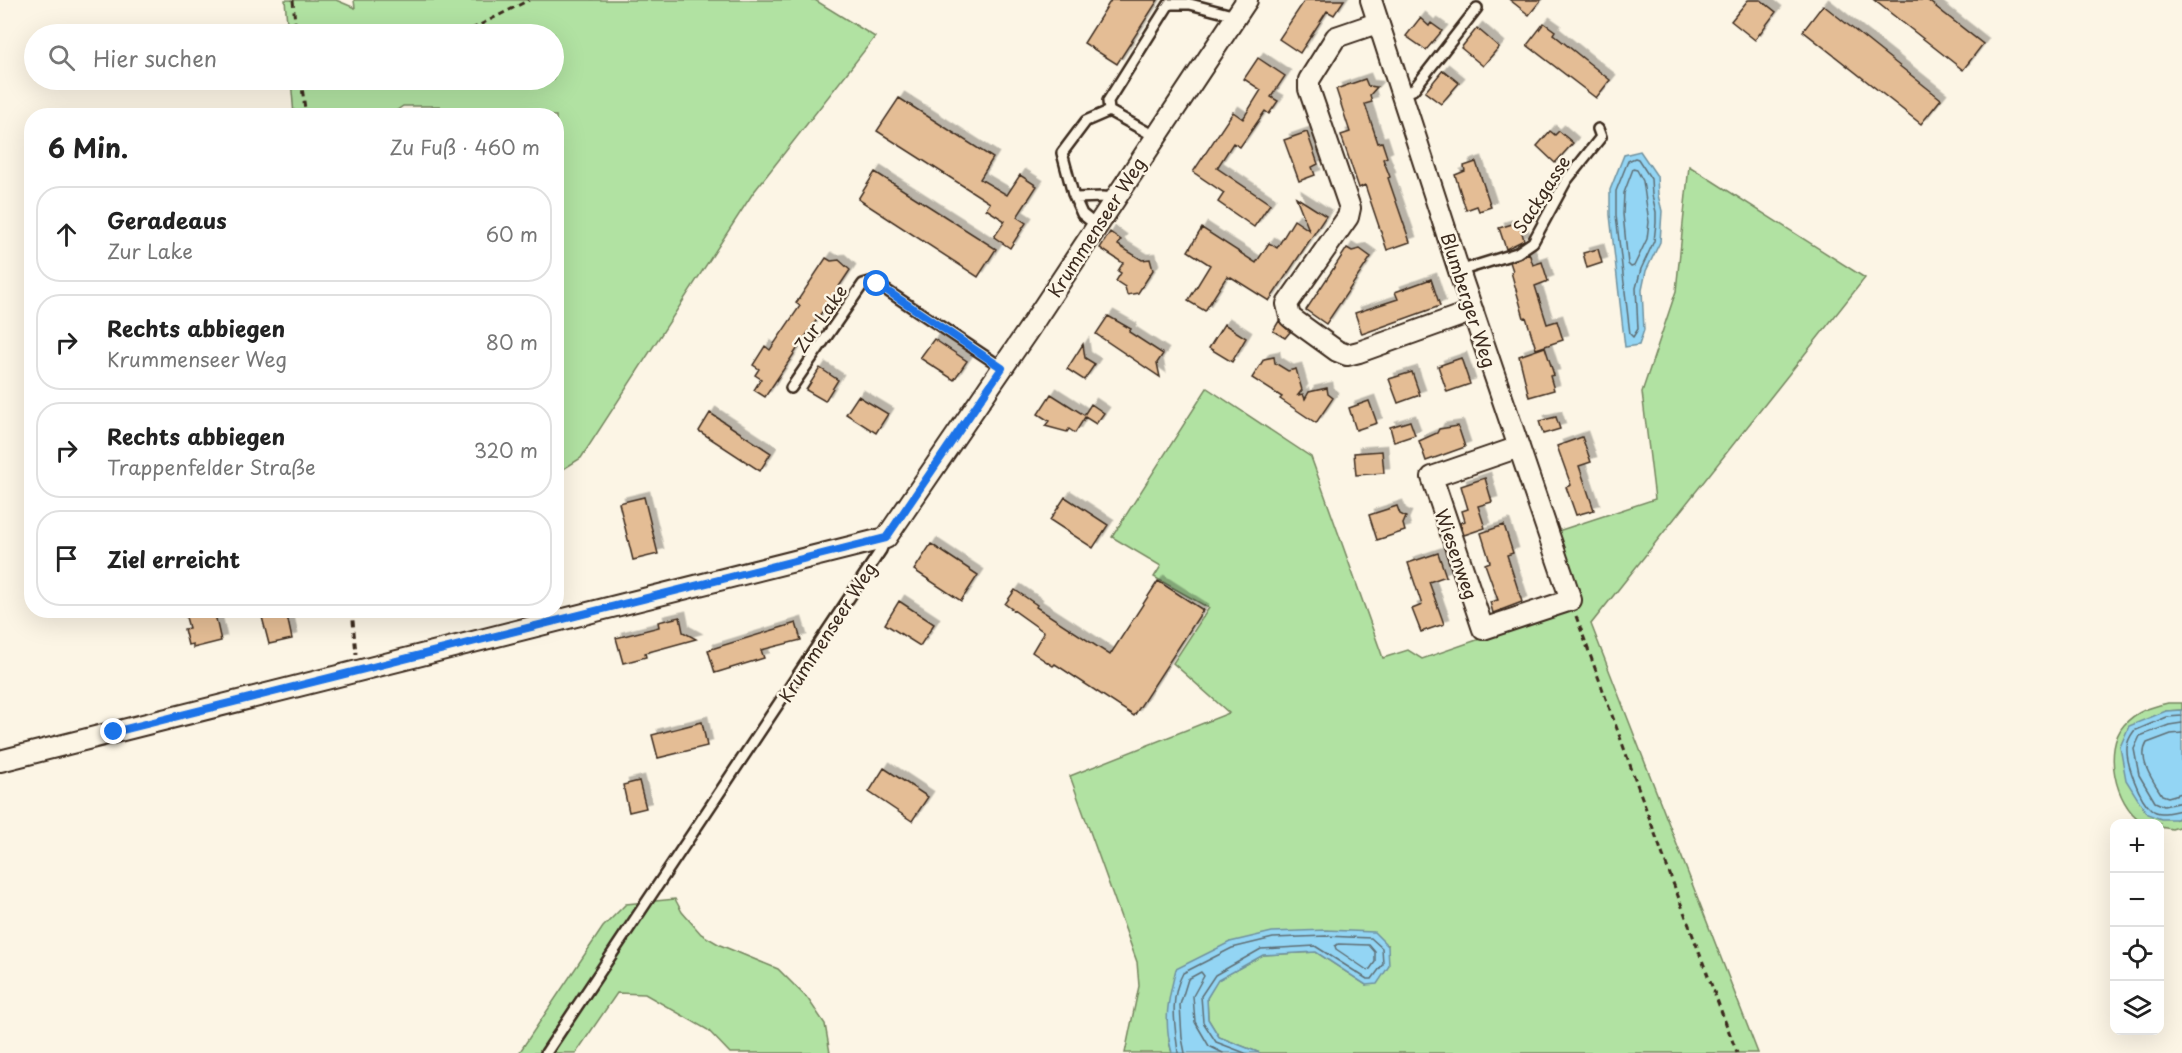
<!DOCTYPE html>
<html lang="de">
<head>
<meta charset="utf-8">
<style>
  :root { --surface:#fff; --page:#f2f2f2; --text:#222; --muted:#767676; --line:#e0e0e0 }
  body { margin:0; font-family:"Playpen Sans",sans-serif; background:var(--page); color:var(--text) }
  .controls { position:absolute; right:18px; bottom:18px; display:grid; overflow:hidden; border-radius:12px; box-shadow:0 6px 24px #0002 }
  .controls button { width:54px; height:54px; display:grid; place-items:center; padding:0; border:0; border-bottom:2px solid var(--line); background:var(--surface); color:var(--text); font:30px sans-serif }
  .stop { position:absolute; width:18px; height:18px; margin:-14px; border:4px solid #1a73e8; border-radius:50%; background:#fff }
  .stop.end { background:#1a73e8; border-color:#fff; box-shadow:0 2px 6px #0008 }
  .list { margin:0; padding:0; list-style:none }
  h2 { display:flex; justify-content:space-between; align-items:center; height:78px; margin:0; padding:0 24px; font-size:26px }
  h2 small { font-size:20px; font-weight:400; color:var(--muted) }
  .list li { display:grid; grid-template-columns:39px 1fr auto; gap:18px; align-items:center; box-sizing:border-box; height:96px; margin:0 12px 12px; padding:0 12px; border:2px solid var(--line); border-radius:24px }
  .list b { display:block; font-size:22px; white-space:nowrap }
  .list p { margin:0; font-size:20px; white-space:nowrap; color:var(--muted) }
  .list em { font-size:20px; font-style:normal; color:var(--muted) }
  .icon { flex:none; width:33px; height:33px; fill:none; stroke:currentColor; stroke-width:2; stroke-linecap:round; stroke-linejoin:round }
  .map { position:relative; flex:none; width:2182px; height:1053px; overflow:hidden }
  .search { position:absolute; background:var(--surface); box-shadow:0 6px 24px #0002; left:24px; top:24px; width:540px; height:66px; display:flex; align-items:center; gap:15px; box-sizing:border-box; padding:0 21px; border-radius:33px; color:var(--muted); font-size:22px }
  .panel { position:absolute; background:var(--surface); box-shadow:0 6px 24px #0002; left:24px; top:108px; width:540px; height:510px; border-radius:24px }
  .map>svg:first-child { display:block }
</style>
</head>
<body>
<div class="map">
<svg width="2182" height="1053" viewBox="0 0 2182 1053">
  <defs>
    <filter id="shadow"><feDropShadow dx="5.5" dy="-5.5" stdDeviation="0" flood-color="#0004"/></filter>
  </defs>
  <rect width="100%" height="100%" fill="#fcf5e5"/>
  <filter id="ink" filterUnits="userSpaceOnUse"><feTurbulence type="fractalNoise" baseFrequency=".0167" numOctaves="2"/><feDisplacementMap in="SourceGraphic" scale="12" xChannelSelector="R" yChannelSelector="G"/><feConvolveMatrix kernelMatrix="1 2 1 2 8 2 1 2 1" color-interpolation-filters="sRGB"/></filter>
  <g filter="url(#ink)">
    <!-- green -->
    <path fill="#b1e2a2" stroke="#768660" stroke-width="1.5" d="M285,0H336L355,8L354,0H815L875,37L753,193L581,458L562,470L556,460V116L437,115L440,106H403L390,115H294L291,80H554V34H288Z
      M1689,166L1865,278L1591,624L1758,1053H1260L1219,1037L1208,1019L1207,998L1217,980L1263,955L1316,952L1366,985L1388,945L1230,942L1169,1041L1172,1053H1125L1139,986L1137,962L1070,776L1229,713L1173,663L1209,608L1154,577L1161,566L1112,537L1207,388L1311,457L1383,658L1408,650L1422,659L1581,604L1555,532L1655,499L1642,392L1676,291Z
      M2168,703H2182V710L2166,711L2176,819L2182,814V826L2172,829L2160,827V824C2154,823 2147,824 2141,821C2115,804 2103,749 2124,725C2136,711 2151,707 2168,703Z
      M675,899L682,912L701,934L720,945L778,969L808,999L825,1024L830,1053H730L708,1030L645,994L617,993L576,1053H519L603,927L626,904Z"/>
    <!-- water -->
    <path fill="#93d5f4" stroke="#70919e" stroke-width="1.5" d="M1640,151L1657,176L1658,195L1662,211L1660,242L1646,271L1642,290L1644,330L1639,345L1625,347L1610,215V190L1624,155Z
      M2182,710V814L2176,819H2161L2147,814L2126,780L2120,747L2129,726L2166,711Z
      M1326,930L1374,932L1388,946L1389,966L1377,984L1366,985L1316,952L1263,955L1218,980L1207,998L1208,1019L1219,1037L1260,1053H1172C1163,1021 1168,1000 1176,969L1230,942L1272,932Z"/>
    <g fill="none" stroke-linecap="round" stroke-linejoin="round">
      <!-- shore -->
      <path stroke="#5e6e74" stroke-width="1.5" d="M1635,158L1638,159L1651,179L1652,195L1656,212V223L1654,241L1641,269L1636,288L1638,329L1633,337L1630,334L1616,215V191L1628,161Z
        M1633,169L1637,170L1643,181L1649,222L1647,239L1634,266L1631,267L1628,264L1623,214L1624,193Z
        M2182,716L2167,717L2134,731C2131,735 2127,742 2127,748C2126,763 2139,799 2151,809C2160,817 2172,811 2182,810
        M2182,723L2169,725L2140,736L2134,749L2139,775L2155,802L2164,806L2182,802
        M2182,733L2171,734L2147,743C2137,759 2153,781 2162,795L2168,797L2182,793
        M1338,944L1369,945L1375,952V962L1370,969L1367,970L1336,949L1335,946Z
        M1178,1053C1175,1025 1169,999 1183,973L1232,948L1273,938L1326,936L1371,938L1382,948L1383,964L1372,979H1367L1315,946L1261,949L1215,975L1201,996L1203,1022L1216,1042L1245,1053
        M1185,1053L1182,1038L1180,1005L1188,979L1201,972L1204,976L1193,996L1195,1022L1209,1046L1223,1053"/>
    </g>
    <!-- building -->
    <path fill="#e4bd95" stroke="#3b2a1e" stroke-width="1.5" filter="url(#shadow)" d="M1111,0H1158L1117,64L1084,43Z
      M1305,0H1344L1334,15L1327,11L1300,53L1279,39Z
      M1510,0H1541L1529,15Z
      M1748,0H1761L1776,12L1755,40L1731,21Z
      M1874,0H1927L1983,44L1963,70Z
      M1823,5L1941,99L1921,124L1803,31Z
      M1420,18L1429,26L1431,23L1442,31L1426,50L1406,36Z
      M1544,23L1555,31L1553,34L1610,80L1596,98L1527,45Z
      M1477,28L1499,47L1483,66L1461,48Z
      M1258,58L1285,76L1271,97L1278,101L1269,114L1265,111L1240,147L1233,143L1217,168L1270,204L1254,227L1218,202L1224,193L1193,172L1233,112L1243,119L1261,90L1244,79Z
      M1443,70L1459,83L1441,104L1425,92Z
      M1365,79L1368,86L1377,87L1370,95L1372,102L1365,104L1378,143L1382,142L1387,157L1383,159L1390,177L1388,178L1410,242L1387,250L1365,185L1359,188L1341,135L1350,132L1336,89Z
      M899,98L993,158L980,179L1007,195L1020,175L1037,186L1017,217L1026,223L1010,248L994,237L1005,221L986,209L990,203L877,131Z
      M1550,131L1555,135L1559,131L1573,143L1555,163L1537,146Z
      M1307,132L1318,164L1312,167L1315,175L1299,181L1284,140Z
      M1476,162L1491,207L1479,211L1477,206L1466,210L1455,175L1465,171L1464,166Z
      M875,172L996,249L978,277L858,199Z
      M1296,197L1326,216L1269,301L1231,277L1230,278L1227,276L1205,311L1188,301L1210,265L1188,251L1202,228L1256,263L1269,243L1277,248L1294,220L1309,230Z
      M1519,222L1524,240L1506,249L1499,228Z
      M1110,232L1121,240L1118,245L1142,260L1150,259L1153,270L1138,293L1127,295L1125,287L1116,281L1121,273L1118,271L1123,263L1100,248Z
      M1347,248L1352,251L1360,249L1371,257L1326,324L1306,310Z
      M1598,249L1602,263L1587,268L1583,253Z
      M1529,253L1533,265L1542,262L1548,281L1535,286L1547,324L1557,321L1563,340L1536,349L1526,317L1524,318L1511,272L1513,271L1510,262Z
      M826,258L831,261L839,260L850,270L765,397L754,390L761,379L755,375L759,369L753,365L765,346L770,350L800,306L796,303Z
      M1431,279L1440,306L1362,334L1355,313L1398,299L1395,292Z
      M1108,316L1131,329L1129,332L1163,354L1157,363L1160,377L1096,334Z
      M1279,321L1290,332L1285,338L1273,331Z
      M1224,324L1246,338L1232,362L1209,348Z
      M934,339L967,361L954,380L920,358Z
      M1083,344L1085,358L1095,364L1084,380L1067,369Z
      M1545,347L1554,375L1550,376L1554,390L1529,397L1519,356Z
      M1274,357L1275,363L1288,371L1296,369L1302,390L1298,395L1303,394L1305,399L1309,392L1327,388L1328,394L1333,398L1316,423L1280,399L1282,397L1252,378L1264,359Z
      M1461,358L1470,384L1447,392L1438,366Z
      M820,368L838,380L825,401L806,390Z
      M1412,372L1420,395L1398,403L1389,379Z
      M1051,394L1084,415L1091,404L1104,413L1096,424L1085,417L1075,433L1069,429L1067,432L1045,426L1049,421L1038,414Z
      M858,396L888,414L876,433L846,414Z
      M1369,401L1377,423L1356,430L1349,408Z
      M710,413L771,453L760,471L699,431Z
      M1556,417L1560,429L1543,434L1539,421Z
      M1410,421L1415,435L1394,442L1390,427Z
      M1458,426L1465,447L1426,461L1419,441L1437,433L1439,429Z
      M1582,437L1591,462L1579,466L1594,510L1576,515L1566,487L1571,485L1557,446Z
      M1382,451L1384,473L1356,475L1354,453Z
      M1485,478L1492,502L1478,506L1485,528L1464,535L1460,523L1465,521L1462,511L1468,509L1461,486Z
      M644,497L658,554L633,560L619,503Z
      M1065,497L1108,525L1093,548L1050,520Z
      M1397,506L1400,514L1406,517L1403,524L1405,531L1377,540L1369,515Z
      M1504,525L1513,553L1507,555L1522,602L1493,613L1490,602L1498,600L1485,564L1490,562L1481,533Z
      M931,544L978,575L961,601L914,570Z
      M1438,553L1446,576L1429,582L1444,624L1421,632L1412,609L1422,605L1408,563Z
      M1158,581L1203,610L1134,716L1055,664L1053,666L1032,652L1044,632L1005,604L1015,590L1037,605L1036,607L1110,655Z
      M899,601L934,624L920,646L885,624Z
      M184,610H214L221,641L193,648V644L188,645L184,629L189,628Z
      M286,611L292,639L269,644L262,617Z
      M680,617L683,632L696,639L645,653L646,657L623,663L616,638L659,627L658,622Z
      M796,623L801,640L761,650L764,658L715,673L708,650Z
      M702,722L707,746L658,758L652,735Z
      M884,768L928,797L912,821L869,792Z
      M639,781L646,808L629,812L623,785Z"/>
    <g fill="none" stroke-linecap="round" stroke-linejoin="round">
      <!-- lane casing -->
      <g stroke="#3b2a1e" stroke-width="14">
        <path id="lane" d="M1402,94L1413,90L1477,8
          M1156,137L1109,111L1108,101L1169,4H1190L1236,16
          M1076,198L1103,197L1115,198
          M1097,226L1082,214L1073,194L1062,153L1086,121L1109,111
          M1459,271L1517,253L1533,242L1566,181L1601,137L1598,129
          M791,388L863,284L870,282L877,284L1003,368
          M546,1053L881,550L885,540"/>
      </g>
      <!-- street casing -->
      <g stroke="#3b2a1e" stroke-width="24">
        <path id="street" d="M1371,0L1459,271L1571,600L1483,629L1432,477L1519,447
          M1377,23L1336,37L1309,80V89L1350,208L1348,217L1287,304L1290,317L1337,351L1347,355L1359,352L1473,311
          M0,761L886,538L1027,332L1247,0"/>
      </g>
      <!-- path -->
      <path stroke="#3b2a1e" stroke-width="3" stroke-dasharray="6 4.5" stroke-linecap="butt" d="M293,0L296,34
        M462,34L529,0
        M301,80L306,116
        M352,610L356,654
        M1576,616L1666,864L1737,1053"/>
      <!-- lane -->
      <use href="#lane" stroke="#fcf5e5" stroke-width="9"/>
      <!-- street -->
      <use href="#street" stroke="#fcf5e5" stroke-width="20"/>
    </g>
  </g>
  <g fill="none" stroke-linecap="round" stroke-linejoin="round" filter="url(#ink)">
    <!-- route -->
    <path stroke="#1a73e8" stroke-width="8" d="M114,732L886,538L1002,368L877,284"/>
  </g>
  <g text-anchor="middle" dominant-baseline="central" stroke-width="5" stroke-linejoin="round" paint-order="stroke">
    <!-- street labels -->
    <g font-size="18" fill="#3b2a1e" stroke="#fcf5e5">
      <text transform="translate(1541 194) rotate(-57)">Sackgasse</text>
      <text transform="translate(1096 227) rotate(-57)">Krummenseer Weg</text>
      <text transform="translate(1469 300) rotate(72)">Blumberger Weg</text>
      <text transform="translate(820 318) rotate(-55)">Zur Lake</text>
      <text transform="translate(1457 554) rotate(71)">Wiesenweg</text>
      <text transform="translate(827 632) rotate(-57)">Krummenseer Weg</text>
    </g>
  </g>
</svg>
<div class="controls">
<button>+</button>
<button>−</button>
<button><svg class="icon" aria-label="locate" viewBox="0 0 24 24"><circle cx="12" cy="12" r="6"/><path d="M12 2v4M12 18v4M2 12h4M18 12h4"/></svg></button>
<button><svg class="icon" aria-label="layers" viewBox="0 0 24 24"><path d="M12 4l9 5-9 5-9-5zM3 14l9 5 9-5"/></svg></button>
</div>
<div class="stop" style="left:877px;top:284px"></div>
<div class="stop end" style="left:114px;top:732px"></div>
<div class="search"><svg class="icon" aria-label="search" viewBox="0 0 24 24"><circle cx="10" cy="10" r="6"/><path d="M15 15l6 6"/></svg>Hier suchen</div>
<section class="panel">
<h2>6 Min.<small>Zu Fuß · 460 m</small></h2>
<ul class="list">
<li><svg class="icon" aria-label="ahead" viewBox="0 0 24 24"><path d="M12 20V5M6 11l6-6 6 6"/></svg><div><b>Geradeaus</b><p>Zur Lake</p></div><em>60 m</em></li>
<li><svg class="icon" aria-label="right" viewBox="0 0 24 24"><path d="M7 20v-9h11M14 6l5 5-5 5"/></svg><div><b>Rechts abbiegen</b><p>Krummenseer Weg</p></div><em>80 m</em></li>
<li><svg class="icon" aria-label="right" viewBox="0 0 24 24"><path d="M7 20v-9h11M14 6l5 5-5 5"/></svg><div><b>Rechts abbiegen</b><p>Trappenfelder Straße</p></div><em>320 m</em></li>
<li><svg class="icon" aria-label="arrive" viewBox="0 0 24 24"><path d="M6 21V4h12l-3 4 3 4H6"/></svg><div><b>Ziel erreicht</b></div></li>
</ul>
</section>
</div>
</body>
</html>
